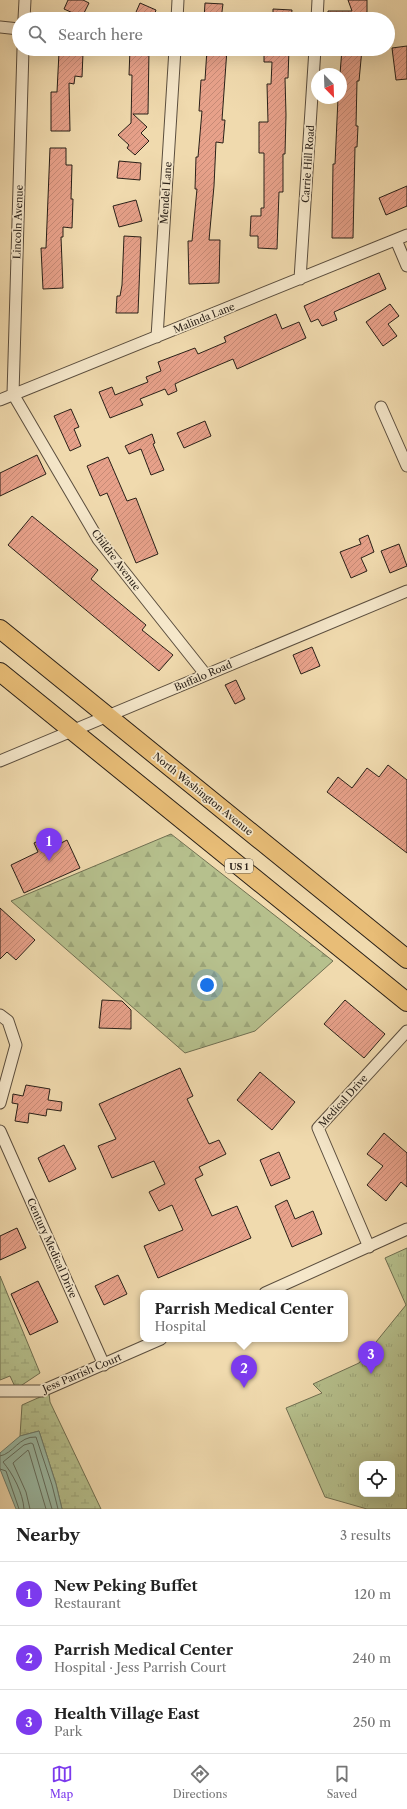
<!DOCTYPE html>
<html lang="en">
<head>
<meta charset="utf-8">
<style>
  :root { --surface:#fff; --page:#f6f6f6; --text:#222; --muted:#767676; --line:#e0e0e0; --accent:#7c3aed }
  body { margin:0; font-family:"Libre Caslon Text",serif; background:var(--page); color:var(--text) }
  .controls { position:absolute; right:12px; bottom:12px; display:grid; overflow:hidden; border-radius:8px; box-shadow:0 4px 16px #0002 }
  .controls button { width:36px; height:36px; display:grid; place-items:center; padding:0; border:0; border-bottom:1px solid var(--line); background:var(--surface); color:var(--text); font:20px sans-serif }
  .compass { position:absolute; left:311px; top:68px; width:36px; height:36px; border-radius:50%; background:var(--surface); box-shadow:0 4px 16px #0002; rotate:157deg }
  .you { position:absolute; left:207px; top:985px; width:14px; height:14px; margin:-10px; border:3px solid #fff; border-radius:50%; background:#1a73e8; box-shadow:0 0 0 6px #1a73e833 }
  .badge { display:grid; place-items:center; width:26px; height:26px; border-radius:50%; background:var(--accent); color:#fff; font-size:13px; font-weight:700 }
  .pin { position:absolute; translate:-50% -33px; filter:drop-shadow(0 1px 2px #0008) }
  .pin::after { content:''; position:absolute; top:21px; width:14px; height:12px; background:inherit; clip-path:polygon(0 0,100% 0,50% 100%) }
  .popup { position:absolute; left:140px; top:1290px; width:208px; height:52px; box-sizing:border-box; display:grid; place-content:center; border-radius:8px; background:var(--surface); filter:drop-shadow(0 1px 3px #0005); font-size:13px; white-space:nowrap; color:var(--muted) }
  .popup b { font-size:15px; color:var(--text) }
  .popup::after { content:''; position:absolute; left:50%; top:100%; margin-left:-8px; border:8px solid transparent; border-top-color:var(--surface) }
  .list { margin:0; padding:0; list-style:none }
  h2 { display:flex; justify-content:space-between; align-items:center; height:52px; margin:0; padding:0 16px; font-size:17px }
  h2 small { font-size:13px; font-weight:400; color:var(--muted) }
  .list li { display:grid; grid-template-columns:26px 1fr auto; gap:12px; align-items:center; box-sizing:border-box; height:64px; padding:0 16px; border-top:1px solid var(--line) }
  .list b { display:block; font-size:15px; white-space:nowrap }
  .list p { margin:0; font-size:13px; white-space:nowrap; color:var(--muted) }
  .list em { font-size:13px; font-style:normal; color:var(--muted) }
  .icon { flex:none; width:22px; height:22px; fill:none; stroke:currentColor; stroke-width:2; stroke-linecap:round; stroke-linejoin:round }
  .map { position:relative; flex:none; width:407px; height:1509px; overflow:hidden }
  .search { position:absolute; background:var(--surface); box-shadow:0 4px 16px #0002; left:12px; right:12px; top:12px; height:44px; display:flex; align-items:center; gap:10px; box-sizing:border-box; padding:0 14px; border-radius:22px; color:var(--muted); font-size:15px }
  .sheet { height:244px; background:var(--surface) }
  nav { display:flex; justify-content:space-around; align-items:center; box-sizing:border-box; height:56px; border-top:1px solid var(--line); background:var(--surface); font-size:11px; color:var(--muted) }
  nav a { display:grid; justify-items:center; gap:2px }
  nav .on { color:var(--accent) }
  .map>svg:first-child { display:block }
</style>
</head>
<body>
<div class="map">
<svg width="407" height="1509" viewBox="0 0 407 1509">
  <defs>
    <pattern id="forest-firs" width="22" height="20" patternUnits="userSpaceOnUse"><rect width="22" height="20" fill="#b6c08d"/><path d="M5 1l3.5 6h-7zM16 11l3.5 6h-7z" fill="#9ca579"/></pattern>
    <pattern id="wetland-marsh" width="20" height="14" patternUnits="userSpaceOnUse"><rect width="20" height="14" fill="#b6c08d"/><path d="M1 5h8M5 5V1M11 12h8M15 12V8" fill="none" stroke="#9ca579"/></pattern>
    <pattern id="park-tufts" width="24" height="20" patternUnits="userSpaceOnUse"><rect width="24" height="20" fill="#b6c08d"/><path d="M3 7l-1-3M5 7V3M7 7l1-3M15 17l-1-3M17 17v-4M19 17l1-3" fill="none" stroke="#9ca579"/></pattern>
    <pattern id="building-hatch" width="6" height="6" patternUnits="userSpaceOnUse"><rect width="6" height="6" fill="#e7a18a"/><path d="M-1 1l2-2M0 6l6-6M5 7l2-2" fill="none" stroke="#c68a76"/></pattern>
  </defs>
  <rect width="100%" height="100%" fill="#f0daae"/>
  <filter id="stains"><feTurbulence type="fractalNoise" baseFrequency=".005" numOctaves="4"/><feColorMatrix values="0 0 0 0 .2 0 0 0 0 .09 0 0 0 0 .02 0 0 0 .5 -.17"/></filter>
  <radialGradient id="worn" r=".72"><stop offset=".6" stop-color="#630" stop-opacity="0"/><stop offset="1" stop-color="#630" stop-opacity=".3"/></radialGradient>
  <!-- forest -->
  <path fill="url(#forest-firs)" stroke="#707052" d="M171,834L333,961L255,1031L185,1053L11,901Z"/>
  <!-- wetland -->
  <path fill="url(#wetland-marsh)" stroke="#707052" d="M0,1276L40,1373L16,1389L10,1376L0,1380Z
    M49,1393L50,1402L101,1509H62L56,1484L39,1431L20,1436L22,1405Z"/>
  <!-- park -->
  <path fill="url(#park-tufts)" stroke="#707052" fill-rule="evenodd" d="M407,1248V1509H367L325,1497L286,1408L322,1393L313,1384L359,1363L406,1305L385,1258ZM362,1464H392V1494H362Z"/>
  <!-- water -->
  <path fill="#9bbba6" stroke="#6d7d6d" d="M39,1431L56,1484L62,1509H16L0,1469V1453L20,1436Z"/>
  <g fill="none" stroke-linecap="round" stroke-linejoin="round">
    <!-- shore -->
    <path stroke="#626e5f" stroke-width="1" d="M0,1456C13,1454 19,1436 36,1437L52,1485L58,1509
      M0,1469L6,1471L19,1509
      M24,1509C23,1493 13,1474 3,1462L24,1445L31,1443L33,1444L52,1509
      M30,1509L26,1492L13,1463L28,1450L29,1452L46,1509"/>
  </g>
  <!-- building -->
  <path fill="url(#building-hatch)" stroke="#292018" d="M68,0H83L89,3L82,17L64,9Z
    M348,0H367V19H328V11H352Z
    M140,3L156,10L153,19H133Z
    M205,3L223,4L221,19H204Z
    M273,9L292,10L291,19H273Z
    M407,46V79L396,80L392,48Z
    M130,49H149L148,114H133L147,127L141,133L149,141L135,155L127,148L129,145L118,135L131,123L132,75H129Z
    M207,49H227L222,120H225L223,143L216,142L214,186L209,240H220L219,283L189,284L188,241H192L197,189H195L196,157H198L202,111H199L201,80H205Z
    M264,49H289L288,78H285L286,115L285,154H283V192H279L277,249L258,248V236H250L251,216H261V208H264V153H259V122H268L267,84H271L272,62H264Z
    M342,49H362L359,81H357L356,126H358L357,147H355L353,238H332L333,164H335L338,98H341L340,74Z
    M59,52L83,53L82,77L75,76L74,84L69,83L70,131H51V92H57Z
    M50,148H66V165H72L71,199H73L72,228L63,227V237H61L63,288L43,289L41,248H46Z
    M119,161L141,163L140,180L117,178Z
    M407,186V206L386,215L379,198Z
    M136,200L142,221L119,227L113,206Z
    M124,236L141,237L138,313H116L117,296H120L122,285Z
    M379,273L386,289L334,312L337,320L322,326L318,319L311,322L304,306Z
    M390,304L399,316L388,324L397,336L383,346L366,322Z
    M276,314L282,329L299,322L306,338L237,369L233,359L181,381L175,384L177,391L168,395L165,389L140,399L143,405L110,418L99,392L112,387L115,395L148,382L146,377L161,371L158,362L195,348L198,354L226,342L224,337Z
    M71,409L79,427L74,429L81,446L70,451L54,416Z
    M205,421L211,436L184,448L177,433Z
    M152,434L155,443L153,444L164,470L151,475L141,449L129,454L125,446Z
    M37,455L46,474L0,496V473Z
    M108,457L127,501L136,498L158,554L136,563L107,493L100,496L87,466Z
    M32,516L98,570L91,579L146,625L142,630L173,655L159,671L8,545Z
    M368,535L374,552L361,558L367,571L351,578L340,552L361,544L359,539Z
    M399,544L407,566L390,573L381,551Z
    M312,647L320,666L301,674L293,655Z
    M236,680L245,699L235,704L225,685Z
    M388,765L407,780V853L327,792L338,777L352,788L367,768L379,777Z
    M46,837L51,848L67,840L80,868L24,893L11,865L38,852L34,843Z
    M0,908L35,940L16,960L7,952L0,959Z
    M102,1000L122,1001L131,1010V1029L99,1028Z
    M345,1000L385,1034L364,1058L324,1024Z
    M180,1068L193,1096L187,1099L209,1144L219,1140L226,1154L199,1167L203,1175L195,1179L212,1216L237,1206L251,1238L158,1278L144,1246L183,1230L172,1205L159,1211L149,1192L165,1184L154,1161L112,1178L98,1146L116,1139L99,1104Z
    M260,1072L295,1102L272,1130L237,1100Z
    M26,1085L50,1089L48,1100L62,1102L61,1111L47,1109L46,1116L29,1113L28,1123L15,1121L18,1104L12,1103L13,1094L23,1096Z
    M384,1133L407,1153V1187L401,1182L386,1201L367,1185L383,1166L367,1154Z
    M64,1145L76,1169L49,1182L38,1158Z
    M279,1152L290,1178L271,1186L260,1160Z
    M287,1200L295,1219L313,1211L322,1234L292,1247L275,1206Z
    M17,1228L26,1248L0,1260V1236Z
    M118,1275L127,1294L104,1305L95,1286Z
    M38,1281L58,1322L30,1335L11,1294Z"/>
  <g fill="none" stroke-linecap="round" stroke-linejoin="round">
    <!-- minor casing -->
    <g stroke="#5b4e3e" stroke-width="13">
      <path id="minor" d="M24,19L25,0
        M177,19L178,0
        M317,19L318,0
        M0,27L19,29
        M23,49L13,394L98,539L206,675
        M396,240L407,266
        M300,279L315,49
        M157,337L175,49
        M0,400L407,235
        M381,407L407,466
        M0,761L407,591
        M0,1015L8,1021L16,1045L0,1103
        M0,1131L104,1365
        M369,1247L318,1128L407,1031
        M265,1293L407,1229
        M0,1391H42L161,1339"/>
    </g>
    <!-- primary casing -->
    <g stroke="#292018" stroke-width="20">
      <path id="primary" d="M0,629L407,959
        M0,672L407,1002"/>
    </g>
    <!-- minor -->
    <use href="#minor" stroke="#f5e7ca" stroke-width="11"/>
    <!-- primary -->
    <use href="#primary" stroke="#e8bd77" stroke-width="18"/>
  </g>
  <g text-anchor="middle" dominant-baseline="central" stroke-width="3.5" stroke-linejoin="round" paint-order="stroke">
    <!-- shield labels -->
    <rect fill="#f5e7ca" stroke="#665c4d" stroke-width="1" x="225" y="859" width="28" height="14" rx="3"/>
    <g font-size="9" font-weight="bold" fill="#292018">
      <text x="239" y="866">US 1</text>
    </g>
    <!-- street labels -->
    <g font-size="10" fill="#292018" stroke="#f5e7ca">
      <text transform="translate(308 164) rotate(-86)">Carrie Hill Road</text>
      <text transform="translate(166 193) rotate(-86)">Mendel Lane</text>
      <text transform="translate(18 222) rotate(-88)">Lincoln Avenue</text>
      <text transform="translate(204 318) rotate(-22)">Malinda Lane</text>
      <text transform="translate(116 560) rotate(53)">Childre Avenue</text>
      <text transform="translate(203 676) rotate(-23)">Buffalo Road</text>
      <text transform="translate(203 794) rotate(39)">North Washington Avenue</text>
      <text transform="translate(343 1101) rotate(-48)">Medical Drive</text>
      <text transform="translate(52 1248) rotate(66)">Century Medical Drive</text>
      <text transform="translate(82 1373) rotate(-23)">Jess Parrish Court</text>
    </g>
  </g>
  <rect width="100%" height="100%" filter="url(#stains)"/>
  <rect width="100%" height="100%" fill="url(#worn)"/>
</svg>
<div class="controls">
<button><svg class="icon" aria-label="locate" viewBox="0 0 24 24"><circle cx="12" cy="12" r="6"/><path d="M12 2v4M12 18v4M2 12h4M18 12h4"/></svg></button>
</div>
<svg class="compass" viewBox="-18 -18 36 36"><path d="M0-13l5 13h-10z" fill="#e53935"/><path d="M0 13l5-13h-10z" fill="#767676"/></svg>
<div class="you"></div>
<div class="pin badge" style="left:49px;top:861px">1</div>
<div class="pin badge" style="left:244px;top:1388px">2</div>
<div class="popup"><b>Parrish Medical Center</b>Hospital</div>
<div class="pin badge" style="left:371px;top:1374px">3</div>
<div class="search"><svg class="icon" aria-label="search" viewBox="0 0 24 24"><circle cx="10" cy="10" r="6"/><path d="M15 15l6 6"/></svg>Search here</div>
</div>
<section class="sheet">
<h2>Nearby<small>3 results</small></h2>
<ul class="list">
<li><span class="badge">1</span><div><b>New Peking Buffet</b><p>Restaurant</p></div><em>120 m</em></li>
<li><span class="badge">2</span><div><b>Parrish Medical Center</b><p>Hospital · Jess Parrish Court</p></div><em>240 m</em></li>
<li><span class="badge">3</span><div><b>Health Village East</b><p>Park</p></div><em>250 m</em></li>
</ul>
</section>
<nav>
<a class="on"><svg class="icon" aria-label="map" viewBox="0 0 24 24"><path d="M3 6l6-2 6 2 6-2v14l-6 2-6-2-6 2zM9 4v14M15 6v14"/></svg>Map</a>
<a><svg class="icon" aria-label="directions" viewBox="0 0 24 24"><path d="M12 3l9 9-9 9-9-9zM9 14v-3h6M13 9l2 2-2 2"/></svg>Directions</a>
<a><svg class="icon" aria-label="saved" viewBox="0 0 24 24"><path d="M7 4h10v16l-5-4-5 4z"/></svg>Saved</a>
</nav>
</body>
</html>
